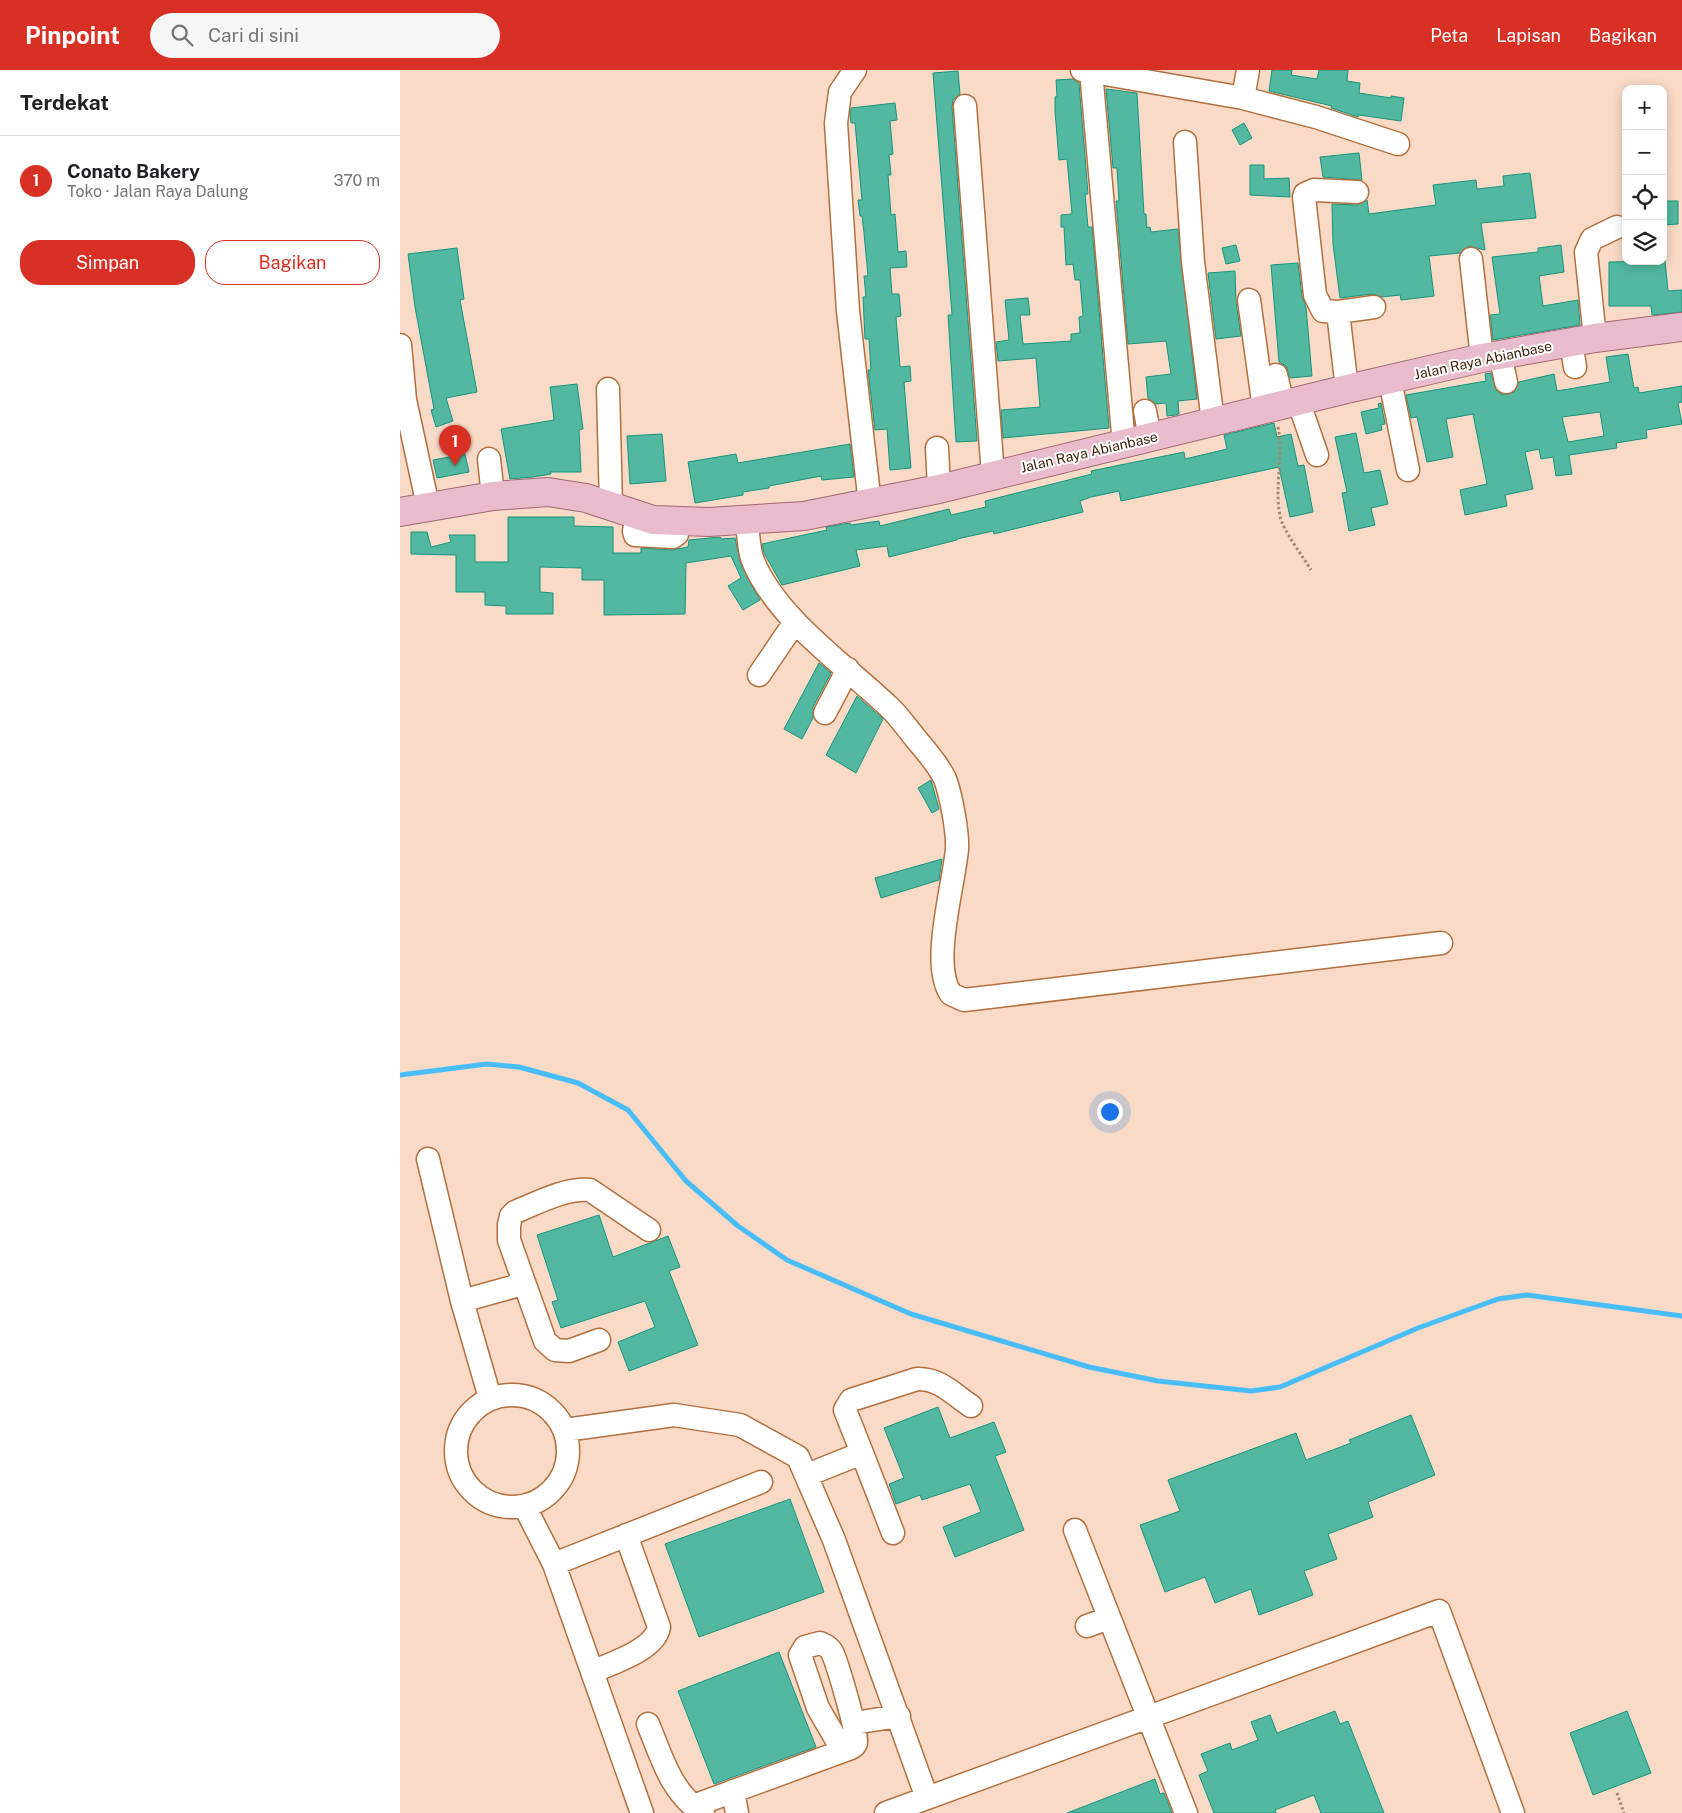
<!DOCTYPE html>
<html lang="id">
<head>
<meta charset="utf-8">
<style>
  :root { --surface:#fff; --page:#f6f6f6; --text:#202124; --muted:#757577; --line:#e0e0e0; --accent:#d93025 }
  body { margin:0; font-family:"Public Sans",sans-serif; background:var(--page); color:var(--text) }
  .controls { position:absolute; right:15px; top:15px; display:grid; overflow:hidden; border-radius:10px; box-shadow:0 2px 12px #0003 }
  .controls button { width:45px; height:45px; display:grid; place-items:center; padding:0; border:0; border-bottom:1px solid var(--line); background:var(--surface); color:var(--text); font:25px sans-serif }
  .you { position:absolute; left:709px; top:1041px; width:18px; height:18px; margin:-12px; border:4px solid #fff; border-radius:50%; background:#1a73e8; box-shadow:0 0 0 8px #1a73e833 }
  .badge { display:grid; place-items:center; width:32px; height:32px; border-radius:50%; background:var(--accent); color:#fff; font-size:16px; font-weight:700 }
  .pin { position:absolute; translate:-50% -41px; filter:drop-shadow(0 1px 2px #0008) }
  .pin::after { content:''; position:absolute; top:26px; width:18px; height:15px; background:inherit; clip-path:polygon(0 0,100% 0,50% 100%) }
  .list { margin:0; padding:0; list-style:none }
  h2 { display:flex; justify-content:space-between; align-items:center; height:65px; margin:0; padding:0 20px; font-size:21px }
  h2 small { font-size:16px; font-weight:400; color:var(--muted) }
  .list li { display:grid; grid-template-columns:32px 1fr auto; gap:15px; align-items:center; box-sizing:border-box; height:90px; padding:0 20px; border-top:1px solid var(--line) }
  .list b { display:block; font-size:19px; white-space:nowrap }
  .list p { margin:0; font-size:16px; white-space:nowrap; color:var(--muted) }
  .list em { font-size:16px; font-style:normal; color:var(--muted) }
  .actions { display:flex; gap:10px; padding:15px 20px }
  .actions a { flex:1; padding:11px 0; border:1px solid var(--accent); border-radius:20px; text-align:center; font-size:18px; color:var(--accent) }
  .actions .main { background:var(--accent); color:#fff }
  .icon { flex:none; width:28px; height:28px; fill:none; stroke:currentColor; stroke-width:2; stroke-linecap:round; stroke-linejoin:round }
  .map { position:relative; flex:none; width:1282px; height:1743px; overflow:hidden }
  header { display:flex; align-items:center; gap:30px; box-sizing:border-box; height:70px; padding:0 25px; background:var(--accent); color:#fff }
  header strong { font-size:24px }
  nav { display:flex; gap:28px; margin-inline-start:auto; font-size:18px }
  .search { width:350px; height:45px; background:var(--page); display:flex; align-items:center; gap:12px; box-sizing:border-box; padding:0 18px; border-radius:28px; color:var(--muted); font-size:19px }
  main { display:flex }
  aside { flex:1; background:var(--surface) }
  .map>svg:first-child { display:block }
</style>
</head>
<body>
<header>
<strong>Pinpoint</strong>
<div class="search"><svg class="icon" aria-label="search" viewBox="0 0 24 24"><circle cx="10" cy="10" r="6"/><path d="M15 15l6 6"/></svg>Cari di sini</div>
<nav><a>Peta</a><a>Lapisan</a><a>Bagikan</a></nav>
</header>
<main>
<aside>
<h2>Terdekat<small></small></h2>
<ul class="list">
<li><span class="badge">1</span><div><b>Conato Bakery</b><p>Toko · Jalan Raya Dalung</p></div><em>370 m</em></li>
</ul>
<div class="actions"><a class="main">Simpan</a><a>Bagikan</a></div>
</aside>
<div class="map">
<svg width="1282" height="1743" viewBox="0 0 1282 1743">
  <rect width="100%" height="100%" fill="#f8dac6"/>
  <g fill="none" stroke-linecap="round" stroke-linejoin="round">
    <!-- stream -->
    <path stroke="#48bdfa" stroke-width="5" d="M0,1005L87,994L119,997L178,1013L228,1040L286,1111L338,1156L387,1190L511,1244L689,1297L758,1311L851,1321L880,1317L1018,1258L1098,1229L1127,1225L1282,1246"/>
  </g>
  <!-- building -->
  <path fill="#52b8a1" stroke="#16947d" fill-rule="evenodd" d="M872,0H892L891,5L917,9L919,0H948L947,11L960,13L959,23L991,28V26L1004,28L1001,51L959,45L958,47L931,38L932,36L869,21Z
    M558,1L560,24L553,30L552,37L577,371L556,372L548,245H552L533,3Z
    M673,9L679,13L688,124H685L688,157H692L709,358L603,368L601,340L640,337L636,288L598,291L596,272L609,270L605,230L628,228L630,245H620L623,274L671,271V264L680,263L679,247L683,246L680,210H675L673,194L666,195L664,157H661V145L672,144L667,89L659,90L655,41V27L657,26L656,10Z
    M706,19L737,23L744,144H746L747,158L750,157L751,162L778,159L797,329L778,331L779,344L776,345L767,346L766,333L756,334L748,328L746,307L771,304L766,271L728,274L716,131H719L717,98H713Z
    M495,33L497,50L490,51L493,84L489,85L491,105H488L491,145L495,144L498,182L506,181L507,197L490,198L492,224H499L501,246L496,247L500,297L510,296L511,311L504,312L511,398L490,400L487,359L475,360L468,300H471L469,269H465L463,227H466L464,206H468L464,163L462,146H460L458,130H462L455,53H451L450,44L451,38Z
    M844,53L852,68L840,75L832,60Z
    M959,83L962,110L923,107L920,87Z
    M850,95H864V109L889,108L890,127L850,125Z
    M1130,103L1136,148L1081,153L1085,180L1069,176L1060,183L1029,186L1034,226L1001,230L1000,225L982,227L972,224L940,228L933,174L932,134L957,135L967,130L969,144L1036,135L1033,115L1076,110L1077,119L1104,116L1103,106Z
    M1263,131H1278V154L1263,155Z
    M836,175L840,191L826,194L822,178Z
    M1161,175L1164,202L1139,206L1143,236L1178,230L1180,255L1093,270L1090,245L1100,244L1092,187L1138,182V178Z
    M57,178L64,229L60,230L77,322L46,328L53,351L36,357L31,340L34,339L15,237L8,184Z
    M1265,191L1268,221L1282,220V242L1252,245L1251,236H1209V192Z
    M898,193L902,226L906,237L912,306L890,308L886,296L879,292L871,195Z
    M835,201L836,232L841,266L816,269L808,203Z
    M1228,284L1234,318L1238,317L1239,323L1282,316V332L1278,333L1282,354L1246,360L1247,368L1216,373L1217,378L1169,385L1172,404L1156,406L1153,387L1141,389L1139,379L1125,382L1133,419L1105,425L1107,436L1065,445L1060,420L1087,414L1073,344L1046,349L1053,387L1027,392L1017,347L1011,348L1006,325L1086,311L1085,304L1091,303L1096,320L1102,325L1114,322L1119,312L1154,304L1157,321L1210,312L1206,287ZM1200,342L1204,366L1168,372L1162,347Z
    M177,314L183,359L179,360L181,402H150L151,404L133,407L110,409L101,359L154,350L150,317Z
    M981,333L985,354L981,355L982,360L966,364L961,342L979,338L978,334Z
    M874,353L877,367L891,364L898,396L904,395L913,442L890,447L879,397L721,431L719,421L691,427L680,431L683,442L594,464L593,461L557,469V470L489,487L487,476L456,480L460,496L382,515L364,483L362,474L427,460L426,457L450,453L451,455L479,451L480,456L549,439L551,445L586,437L585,431L692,404L691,401L784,382L785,389L827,379L824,365Z
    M956,363L964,403L980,400L988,434L971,438L975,455L949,461L942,423L947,422L935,367Z
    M262,364L266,411L230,414L227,366Z
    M450,374L454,407L422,410L421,406L369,416V418L343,422V425L295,433L288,392L336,384L338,393Z
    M65,384L69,402L37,408L33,390Z
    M108,447H174V456L213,457V483H241V478L272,480L288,477L289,470L320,467L321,469L335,468L341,495L360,530L343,540L328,516L341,508L331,486L286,493L285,544L204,545V510H182V498L140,497V522L153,523V544H106V536L85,535V522H56V485L11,484V462H27L31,477L51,472L49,465H75V492H108Z
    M419,593L431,603L413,637V648L402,669L384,659Z
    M457,626L483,649L456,703L426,685Z
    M531,710L539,739L532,743L518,718Z
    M542,789L539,810L481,828L475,808Z
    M199,1145L213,1187L268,1166L280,1197L269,1201L298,1275L229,1301L218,1272L255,1257L245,1231L161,1258L152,1232L158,1230L137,1165Z
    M538,1337L550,1368L594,1352L606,1382L595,1386L624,1460L555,1487L543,1457L581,1442L570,1414L522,1430L520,1425L496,1434L489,1414L504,1408L484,1358Z
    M1011,1345L1035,1405L968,1432L973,1447L928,1464L937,1489L904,1501L913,1525L859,1545L851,1519L815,1533L805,1507L765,1522L740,1455L780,1441L768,1410L896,1363L906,1390L951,1373L949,1370Z
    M390,1429L424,1522L299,1567L265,1474Z
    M379,1582L416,1677L314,1714L278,1621Z
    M935,1641L940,1654L948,1651L984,1743H921L914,1725L875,1740L876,1743H814L799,1705L808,1701L801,1684L830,1673L832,1680L858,1670L851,1652L870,1645L877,1663Z
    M1227,1641L1251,1703L1193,1725L1170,1663Z
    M755,1709L760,1724L764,1723L772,1743H667Z"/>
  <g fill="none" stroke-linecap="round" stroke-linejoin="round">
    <!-- minor casing -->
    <g stroke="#b3703e" stroke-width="25">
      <path id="minor" d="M455,0L440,22L436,53L448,241L470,434
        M682,0L843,28L916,47L998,74
        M691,1L724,375
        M843,28L848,0
        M565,36L593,405
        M785,72L793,192L813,352
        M1071,189L1082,288
        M849,230L864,339
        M938,242L974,237
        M1195,268L1186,182L1192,169L1217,157
        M1171,272L1175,297
        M0,275L5,330L28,436
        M1100,284L1106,312
        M876,305L883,334
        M990,310L1008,400
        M208,319L211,436
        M947,319L938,242L923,241L915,225L904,127L905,124L914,120L957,122
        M898,330L917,385
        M745,341L750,368
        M537,378L539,419
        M89,389L93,426
        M238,445L234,461L235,465L273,467L277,464V452
        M346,450C349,463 348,479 353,491C377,549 445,595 489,637C499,646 507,658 516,669C526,681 538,694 545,709C551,725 558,762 557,779C554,815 530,895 551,924L564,930L1041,873
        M359,605L395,552
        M425,643L448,599
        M28,1089L62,1231L90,1328
        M62,1231L123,1214
        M199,1270L169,1281L155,1280L145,1271L109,1170V1155L111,1146L115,1142C139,1132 165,1118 190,1120L249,1160
        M56 1381a56 56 0 1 1 112 0a56 56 0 1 1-112 0Z
        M165,1360L274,1345L340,1355L398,1387L434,1470L527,1728
        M462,1383L493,1463
        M407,1405L462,1383L445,1340L451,1330L517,1309C539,1308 553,1324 571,1336
        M125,1437L154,1494L242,1743
        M675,1460L786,1743
        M154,1494L361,1412
        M687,1556L709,1548
        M192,1602C212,1593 255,1580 259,1557L226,1465
        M454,1653L499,1646
        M248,1654C262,1688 271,1723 303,1743
        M333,1721L337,1743
        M293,1736L443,1681C448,1679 454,1678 456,1673C459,1666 437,1592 432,1582C430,1578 425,1575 420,1573L405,1577L400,1585L418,1638L443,1681
        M486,1743L1039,1541L1113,1743"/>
    </g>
    <!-- major casing -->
    <g stroke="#a36873" stroke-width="30">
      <path id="major" d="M0,442L93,426L148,422L186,428L253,450L309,452L404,446L539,419L947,319L1082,288L1195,268L1282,257"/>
    </g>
    <!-- path -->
    <path stroke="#a48773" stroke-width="3" stroke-dasharray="2.5 2.5" stroke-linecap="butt" d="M878,357C884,387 874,416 880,446C882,459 904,488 911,500
      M1217,1723L1224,1743"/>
    <!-- minor -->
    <use href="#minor" stroke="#fff" stroke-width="22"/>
    <!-- major -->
    <use href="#major" stroke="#e9bccd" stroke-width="28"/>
  </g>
  <g text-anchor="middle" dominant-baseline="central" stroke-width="4" stroke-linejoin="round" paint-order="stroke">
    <!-- street labels -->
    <g font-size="14" fill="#3b1f0a" stroke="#fff">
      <text transform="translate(1083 290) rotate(-12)">Jalan Raya Abianbase</text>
      <text transform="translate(689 382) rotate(-13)">Jalan Raya Abianbase</text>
    </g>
  </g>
</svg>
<div class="controls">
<button>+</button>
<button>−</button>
<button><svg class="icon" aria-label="locate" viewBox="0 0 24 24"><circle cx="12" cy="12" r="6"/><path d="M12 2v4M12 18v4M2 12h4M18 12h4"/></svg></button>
<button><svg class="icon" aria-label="layers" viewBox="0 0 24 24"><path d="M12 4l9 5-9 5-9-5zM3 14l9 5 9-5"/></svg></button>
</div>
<div class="you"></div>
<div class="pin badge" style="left:55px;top:396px">1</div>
</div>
</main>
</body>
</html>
